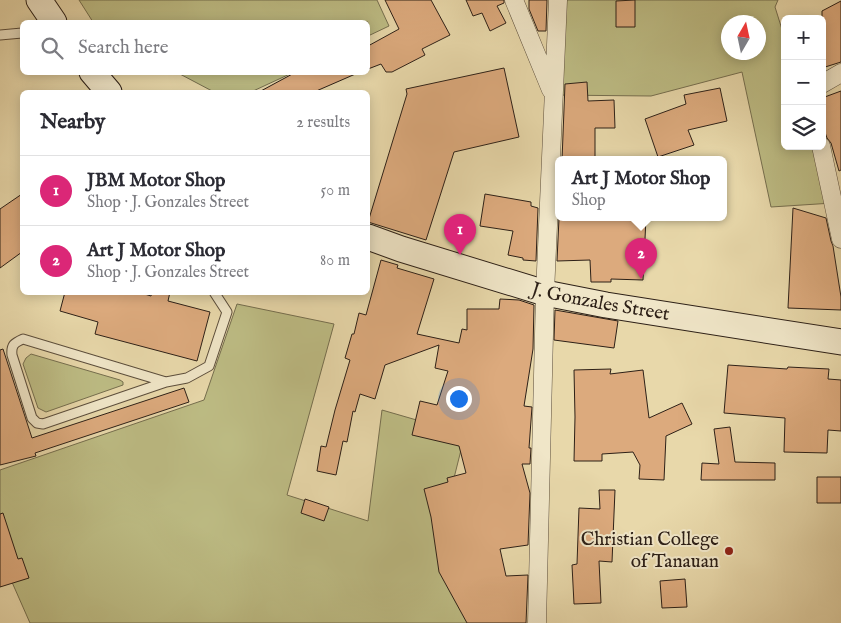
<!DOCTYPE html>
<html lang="en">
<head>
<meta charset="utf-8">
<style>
  :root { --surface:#fff; --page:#f2f2f3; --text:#2b2b33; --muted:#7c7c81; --line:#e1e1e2; --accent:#db2777 }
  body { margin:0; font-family:"IM FELL English",serif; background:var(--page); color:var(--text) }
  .controls { position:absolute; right:15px; top:15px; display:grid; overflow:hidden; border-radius:8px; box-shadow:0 2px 12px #0003 }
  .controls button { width:45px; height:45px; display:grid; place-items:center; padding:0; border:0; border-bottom:1px solid var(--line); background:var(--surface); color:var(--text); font:25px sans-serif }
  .compass { position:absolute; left:721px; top:15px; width:45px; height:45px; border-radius:50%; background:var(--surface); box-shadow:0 2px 12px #0003; rotate:9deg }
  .you { position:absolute; left:458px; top:398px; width:18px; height:18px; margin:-12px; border:4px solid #fff; border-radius:50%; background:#1a73e8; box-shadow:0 0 0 8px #1a73e833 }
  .badge { display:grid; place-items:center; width:32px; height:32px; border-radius:50%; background:var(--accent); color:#fff; font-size:16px; font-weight:700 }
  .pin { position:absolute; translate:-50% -41px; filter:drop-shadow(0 1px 2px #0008) }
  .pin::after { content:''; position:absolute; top:26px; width:18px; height:15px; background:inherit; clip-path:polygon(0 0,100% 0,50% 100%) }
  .popup { position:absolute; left:555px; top:156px; width:172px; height:65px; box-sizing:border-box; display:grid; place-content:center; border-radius:8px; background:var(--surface); filter:drop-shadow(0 1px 4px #0005); font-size:16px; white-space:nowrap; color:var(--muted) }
  .popup b { font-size:19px; color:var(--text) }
  .popup::after { content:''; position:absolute; left:50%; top:100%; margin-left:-10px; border:10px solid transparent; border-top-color:var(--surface) }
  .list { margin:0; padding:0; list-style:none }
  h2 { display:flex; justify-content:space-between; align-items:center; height:65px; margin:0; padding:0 20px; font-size:21px }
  h2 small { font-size:16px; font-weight:400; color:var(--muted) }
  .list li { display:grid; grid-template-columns:32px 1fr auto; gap:15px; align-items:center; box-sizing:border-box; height:70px; padding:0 20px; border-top:1px solid var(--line) }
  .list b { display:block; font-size:19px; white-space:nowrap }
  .list p { margin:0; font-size:16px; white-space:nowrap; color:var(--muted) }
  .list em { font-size:16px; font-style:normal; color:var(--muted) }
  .icon { flex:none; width:28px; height:28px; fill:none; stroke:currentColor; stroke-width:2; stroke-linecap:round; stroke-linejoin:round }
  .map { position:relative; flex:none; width:841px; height:623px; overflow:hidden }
  .search { position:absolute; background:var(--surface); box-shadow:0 2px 12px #0003; left:20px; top:20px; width:350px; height:55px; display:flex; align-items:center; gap:12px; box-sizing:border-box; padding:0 18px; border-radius:8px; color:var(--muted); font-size:19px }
  .panel { position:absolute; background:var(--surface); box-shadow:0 2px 12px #0003; left:20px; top:90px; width:350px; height:205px; border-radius:8px }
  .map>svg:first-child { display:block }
</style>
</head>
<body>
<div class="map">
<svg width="841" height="623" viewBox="0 0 841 623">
  <rect width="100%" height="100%" fill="#e8d8aa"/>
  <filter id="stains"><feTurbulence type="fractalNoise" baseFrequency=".004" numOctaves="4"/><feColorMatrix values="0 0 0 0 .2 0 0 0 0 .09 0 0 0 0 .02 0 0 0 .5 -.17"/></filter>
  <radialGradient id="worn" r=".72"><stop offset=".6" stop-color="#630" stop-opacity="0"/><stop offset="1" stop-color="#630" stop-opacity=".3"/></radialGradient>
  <!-- green -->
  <path fill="#bdbc84" stroke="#756e4e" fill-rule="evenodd" d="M79,0H377L389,26L368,36V22H93Z
    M558,0H778L775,7L785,39V146H816L833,203L771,207L742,72L651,96L553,95ZM728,22H758V52H728Z
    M178,73L292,72V73L251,92H214Z
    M237,304L334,324L287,495L368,521L382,410L465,434L441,530L494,623H30L0,555V470L204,400Z
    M31,354L120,380L123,382V385L46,412L38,408L23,364L26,358Z"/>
  <!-- building -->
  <path fill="#dcaa7d" stroke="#2d2017" d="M385,0H431L450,35L422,49L425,55L392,72H386L381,64L368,69V46L399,29Z
    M466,0H504V3L497,6L506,23L490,31L482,13L473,16Z
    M529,0H547L546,31H538L529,9Z
    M635,0V27H616V1Z
    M841,1V62L822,68V11Z
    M504,68L519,137L454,152L426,240L368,222L407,94L406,89Z
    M296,72H360L314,92H259Z
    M587,82L588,101L614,100L615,128H595V160H562L565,84Z
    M720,88L727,121L688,130L694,145L658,157L645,119L686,104L684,95Z
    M841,91V170L839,171L831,143L827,138L822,124V98Z
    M22,194V252L0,268V209Z
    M485,194L531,202V206L538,208L536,261L523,260V258L508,255L513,231L480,226Z
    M793,208L826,218L831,241L833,246L841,297V310L788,308Z
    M559,218H646L643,280L611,279V282H591L590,260L557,261Z
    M381,260L398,265L397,268L434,279L417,334L459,343L462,329L467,330V309H499L500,299L519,300L534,305L533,349L524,406L532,407L529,448H531L530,464H522L530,493L528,545L500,549L506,576L528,575L526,623H467L439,572L431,517L424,489L448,482L447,478L466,473L459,446L412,435L420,401L437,405L448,371L435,368L439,345L385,365L375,399L360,394L355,412L353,411L347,442L343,441L336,475L317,471L321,446L326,447L335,410L350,360L345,358L352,334H354L359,313L366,315Z
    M65,292H138L151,296L152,292H170L168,301L210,312L197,361L95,334L98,322L60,311Z
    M555,310L618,321L614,348L554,340Z
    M3,349L32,438L184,388L189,402L35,453L36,456L0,465V350Z
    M728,365L787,369L788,367L829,369L828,379L841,380V431L828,430L827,453L784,452L785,418L724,413Z
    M611,369L610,374L643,370L649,418L682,403L692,424L666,436L664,480L639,479L640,465L633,452L602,454V461H574L575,417L574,370Z
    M730,427L735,462L775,463V480H701L702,463L719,464L714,429Z
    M817,477H841V503H817Z
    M599,490H615L612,562L599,561L601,603L574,604L572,565L577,564L579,508L600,509Z
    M305,499L329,507L324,521L301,513Z
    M3,513L18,559L22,558L29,578L0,587V514Z
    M685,579L687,607L662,608L660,581Z"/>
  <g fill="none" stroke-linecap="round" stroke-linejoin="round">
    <!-- lane casing -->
    <g stroke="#5c4e3c" stroke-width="11">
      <path id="lane" d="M0,35L22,33
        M23,339L166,382L43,424L37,423L32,418L12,355C11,345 14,343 23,339Z
        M166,382L187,378L209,366L227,312L214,292"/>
    </g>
    <!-- street casing -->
    <g stroke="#5c4e3c" stroke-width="19">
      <path id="street" d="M514,0L551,90
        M822,84L841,73
        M821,146L841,239
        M537,623L545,293L558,0"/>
    </g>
    <!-- secondary casing -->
    <g stroke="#2d2017" stroke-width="27">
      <g id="secondary">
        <path d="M39,0L54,22"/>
        <path d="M92,72L109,92"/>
        <path id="s1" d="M368,237L401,249L545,293L606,305L841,342"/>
      </g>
    </g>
    <!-- lane -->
    <use href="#lane" stroke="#f0e6c8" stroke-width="9"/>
    <!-- street -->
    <use href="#street" stroke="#f0e6c8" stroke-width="18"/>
    <!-- secondary -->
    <use href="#secondary" stroke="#f0e6c8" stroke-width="25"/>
  </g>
  <!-- markers -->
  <circle fill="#8f2418" stroke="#f0e6c8" stroke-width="2" cx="729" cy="551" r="5"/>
  <g text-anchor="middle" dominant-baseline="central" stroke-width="4" stroke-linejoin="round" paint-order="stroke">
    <!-- street labels -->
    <g font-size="19" fill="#2d2017" stroke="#f0e6c8">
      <text stroke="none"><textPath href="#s1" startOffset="242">J. Gonzales Street</textPath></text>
    </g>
    <!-- poi labels -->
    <g font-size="19" fill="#2d2017" stroke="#f0e6c8" text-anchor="end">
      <text x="719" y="540">Christian College<tspan x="719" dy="22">of Tanauan</tspan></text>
    </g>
  </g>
  <rect width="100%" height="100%" filter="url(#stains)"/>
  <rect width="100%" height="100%" fill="url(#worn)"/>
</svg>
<div class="controls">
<button>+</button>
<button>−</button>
<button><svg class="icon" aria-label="layers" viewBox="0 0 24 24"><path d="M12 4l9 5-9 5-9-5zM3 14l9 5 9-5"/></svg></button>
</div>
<svg class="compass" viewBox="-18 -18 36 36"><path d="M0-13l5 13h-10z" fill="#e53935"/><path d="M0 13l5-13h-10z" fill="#7c7c81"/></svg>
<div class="you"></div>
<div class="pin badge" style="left:460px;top:255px">1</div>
<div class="pin badge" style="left:641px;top:279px">2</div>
<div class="popup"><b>Art J Motor Shop</b>Shop</div>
<div class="search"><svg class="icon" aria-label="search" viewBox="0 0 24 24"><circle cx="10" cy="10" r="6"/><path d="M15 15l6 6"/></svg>Search here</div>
<section class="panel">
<h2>Nearby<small>2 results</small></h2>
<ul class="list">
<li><span class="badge">1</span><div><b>JBM Motor Shop</b><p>Shop · J. Gonzales Street</p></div><em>50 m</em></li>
<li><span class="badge">2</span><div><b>Art J Motor Shop</b><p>Shop · J. Gonzales Street</p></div><em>80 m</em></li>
</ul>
</section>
</div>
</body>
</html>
